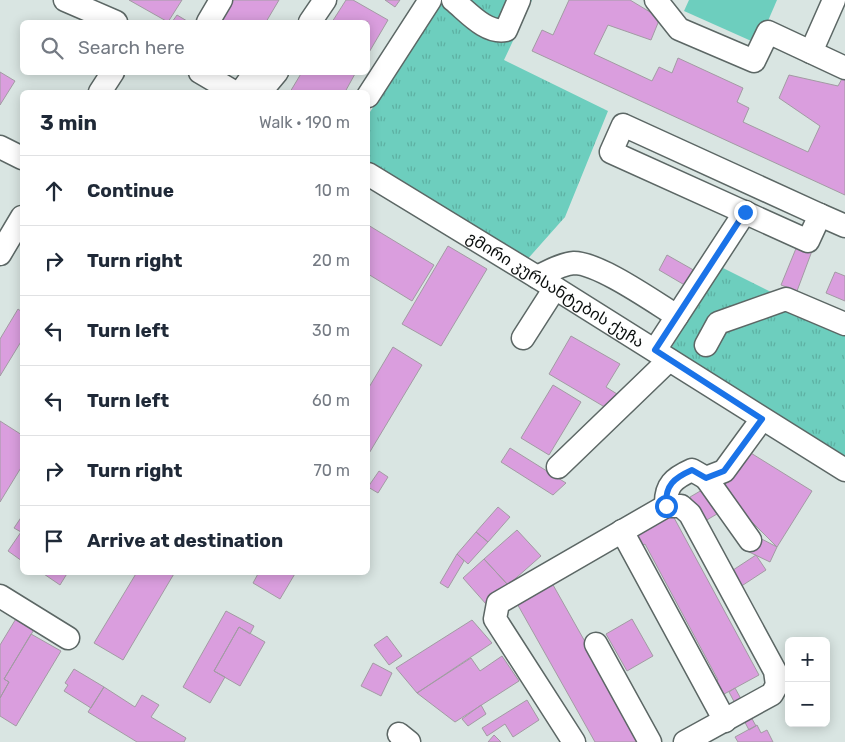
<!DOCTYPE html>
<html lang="en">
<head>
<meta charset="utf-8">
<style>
  :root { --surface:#fff; --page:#f6f6f7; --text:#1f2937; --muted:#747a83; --line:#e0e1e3 }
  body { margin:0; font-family:Rubik,"Noto Sans Georgian",sans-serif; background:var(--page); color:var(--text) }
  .controls { position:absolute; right:15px; bottom:15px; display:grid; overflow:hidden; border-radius:8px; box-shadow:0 2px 12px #0003 }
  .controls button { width:45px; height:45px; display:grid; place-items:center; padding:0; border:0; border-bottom:1px solid var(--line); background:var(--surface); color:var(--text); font:25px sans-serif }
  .stop { position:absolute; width:15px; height:15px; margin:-11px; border:4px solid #1a73e8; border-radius:50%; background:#fff }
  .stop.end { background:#1a73e8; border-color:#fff; box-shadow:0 1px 5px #0008 }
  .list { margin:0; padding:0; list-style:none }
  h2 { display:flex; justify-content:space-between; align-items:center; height:65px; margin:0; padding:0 20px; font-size:21px }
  h2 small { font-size:16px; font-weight:400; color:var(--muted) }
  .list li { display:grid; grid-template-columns:32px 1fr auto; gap:15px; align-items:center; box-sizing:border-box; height:70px; padding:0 20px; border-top:1px solid var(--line) }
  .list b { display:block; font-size:19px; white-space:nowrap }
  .list em { font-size:16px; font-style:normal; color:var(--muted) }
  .icon { flex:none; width:28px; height:28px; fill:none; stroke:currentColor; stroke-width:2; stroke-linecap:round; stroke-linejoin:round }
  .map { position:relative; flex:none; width:845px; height:742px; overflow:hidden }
  .search { position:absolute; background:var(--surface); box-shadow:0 2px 12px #0003; left:20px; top:20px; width:350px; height:55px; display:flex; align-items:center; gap:12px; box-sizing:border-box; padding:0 18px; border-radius:8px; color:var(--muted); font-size:19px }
  .panel { position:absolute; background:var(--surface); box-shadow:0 2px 12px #0003; left:20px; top:90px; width:350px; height:485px; border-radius:8px }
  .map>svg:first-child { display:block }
</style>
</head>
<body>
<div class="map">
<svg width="845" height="742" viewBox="0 0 845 742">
  <defs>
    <pattern id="grass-tufts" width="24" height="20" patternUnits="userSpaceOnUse" patternTransform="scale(1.25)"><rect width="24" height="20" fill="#6dcebe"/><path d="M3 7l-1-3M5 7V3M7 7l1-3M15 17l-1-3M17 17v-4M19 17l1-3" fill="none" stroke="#5db0a2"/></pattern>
  </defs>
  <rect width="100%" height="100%" fill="#d9e5e2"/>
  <!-- grass -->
  <path fill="url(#grass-tufts)" d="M444,0H532L504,60L608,111L565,217L525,262L368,167V115Z
    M719,266L845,329V460L669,352Z"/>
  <!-- garden -->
  <path fill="#6dcebe" d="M689,0H777L758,44L684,11Z"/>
  <!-- building -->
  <path fill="#da9ede" stroke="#a29ba3" d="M129,0H182L168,22Z
    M225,0H279L266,22H212Z
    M346,0H353L388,20L368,54V22H332Z
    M385,0H400L395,7Z
    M569,0H630L660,18L651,40L608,25L594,54L652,81L659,67L672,73L678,58L743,88L737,102L749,108L743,122L808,152L820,126L779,98L789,75L838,86L843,77L845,78V195L532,51L542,30L553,35Z
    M177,15L187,21L186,22H172Z
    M0,72L15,81L0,105Z
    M302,72H356L345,92H290Z
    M368,225L434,265L412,301L368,274Z
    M448,246L487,269L441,346L402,324Z
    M797,246L812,251L797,291L781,285Z
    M667,255L697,272L688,287L659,270Z
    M835,272L845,276V301L826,293Z
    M18,309L22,312V340L0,376V339Z
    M571,336L620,364L606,387L617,394L608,409L549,374Z
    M393,347L422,365L368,455V389Z
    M553,385L581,402L549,455L521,438Z
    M0,421L22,435V466L0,502Z
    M510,448L566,483L553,495L501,462Z
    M746,450L812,491L777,547L721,491Z
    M379,471L388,477L378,493L368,487Z
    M702,490L717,514L705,521L690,497Z
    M498,507L510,517L488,542L476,532Z
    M672,514L759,675L715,699L707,685L718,680L645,544L635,550L628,538Z
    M22,516V561L8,551L21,532L14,528Z
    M517,530L541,556L508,585L484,559Z
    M476,532L488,542L468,564L457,554Z
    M754,535L777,547L770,562L747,551Z
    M457,554L464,561L448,588L440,583Z
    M756,555L766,570L740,587L730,572Z
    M484,559L508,585L486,604L463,578Z
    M41,572H68L60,585Z
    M137,572H175L123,660L94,643Z
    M259,572H296L280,599L253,583Z
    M548,576L641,741L639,742H595L515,600Z
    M226,611L254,626L250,634L239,627L214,671L225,677L210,703L183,687Z
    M17,617L35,628L4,679L9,682L0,698V645Z
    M632,619L653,656L627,671L606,634Z
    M472,620L492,643L417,693L396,668Z
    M239,627L265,642L240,686L214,671Z
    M31,634L61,651L16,726L0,716V698L9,682L4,679Z
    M387,636L402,656L389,665L374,645Z
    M502,656L519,681L455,722L417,693L471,658L480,671Z
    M373,663L392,673L381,696L361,686Z
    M74,669L104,687L91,708L64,691L68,685L65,683Z
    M104,687L135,707L142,695L159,705L151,717L186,738L184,742H137L88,712Z
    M735,688L756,726L749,730L729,692Z
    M527,700L539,720L513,737L505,724L487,736L482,728Z
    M481,705L486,714L468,726L462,719Z
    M757,725L761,733L767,730L773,742H738L735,737Z
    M494,735L501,742H488Z"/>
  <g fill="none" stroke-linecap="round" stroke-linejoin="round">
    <!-- minor casing -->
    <g stroke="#5c6765" stroke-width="25">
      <g id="minor">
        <path d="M65,0L116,22"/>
        <path d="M453,0C468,12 486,34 506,30L519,0"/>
        <path d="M656,0L679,29L754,61L768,32L845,68"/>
        <path d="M208,22L221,0"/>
        <path d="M310,22L325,0"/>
        <path d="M811,52L834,0"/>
        <path d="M200,72L234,92"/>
        <path d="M100,92L113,72"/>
        <path d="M241,92L251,78L267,84L277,72"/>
        <path d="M368,96L430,0"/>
        <path d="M623,125L820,215L808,241L611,152Z"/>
        <path d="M0,147L22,158"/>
        <path id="s1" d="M368,174L555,288L845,470"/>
        <path d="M820,215L845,226"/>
        <path d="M0,254L22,217"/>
        <path d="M537,277C548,272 561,264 574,263C599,263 654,302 677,316"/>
        <path d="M523,338L555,288"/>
        <path d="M706,345L718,323L786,299L845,324"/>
        <path d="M655,350L745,212"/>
        <path d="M558,467L669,360"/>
        <path d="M706,478L750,540"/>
        <path d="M666,506C665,485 674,478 692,470L706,478L724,471L762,419"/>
        <path d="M622,531L725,721"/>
        <path d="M0,596L68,638"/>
        <path d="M596,644L650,742"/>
        <path d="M399,734L409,742"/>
        <path d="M574,742L495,619L498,603L666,506H681L690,514L775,671L777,685L772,694L685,742"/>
      </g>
    </g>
    <!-- minor -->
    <use href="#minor" stroke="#fff" stroke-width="22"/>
  </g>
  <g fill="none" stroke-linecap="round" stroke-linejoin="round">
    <!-- route -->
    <path stroke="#1a73e8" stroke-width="6" d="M666,506C665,485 674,478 692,470L706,478L724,471L762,419L655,350L745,212"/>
  </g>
  <g text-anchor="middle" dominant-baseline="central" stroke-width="5" stroke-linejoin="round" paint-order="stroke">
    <!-- street labels -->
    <g font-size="16" fill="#0a0e0d" stroke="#e6f2f0">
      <text stroke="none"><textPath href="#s1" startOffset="220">გმირი კურსანტების ქუჩა</textPath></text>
    </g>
  </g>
</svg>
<div class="controls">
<button>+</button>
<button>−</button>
</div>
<div class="stop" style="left:666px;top:506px"></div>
<div class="stop end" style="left:745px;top:212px"></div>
<div class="search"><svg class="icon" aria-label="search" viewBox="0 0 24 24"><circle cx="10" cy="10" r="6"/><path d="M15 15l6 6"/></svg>Search here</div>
<section class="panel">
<h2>3 min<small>Walk · 190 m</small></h2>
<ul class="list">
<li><svg class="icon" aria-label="ahead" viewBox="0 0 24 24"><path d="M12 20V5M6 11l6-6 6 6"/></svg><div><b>Continue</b></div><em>10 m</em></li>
<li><svg class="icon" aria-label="right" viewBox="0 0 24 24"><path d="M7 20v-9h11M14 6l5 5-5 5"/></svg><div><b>Turn right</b></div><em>20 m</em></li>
<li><svg class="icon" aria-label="left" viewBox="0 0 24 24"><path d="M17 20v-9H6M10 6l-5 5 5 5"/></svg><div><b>Turn left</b></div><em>30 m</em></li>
<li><svg class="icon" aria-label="left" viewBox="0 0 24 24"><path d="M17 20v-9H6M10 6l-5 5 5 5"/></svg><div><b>Turn left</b></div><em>60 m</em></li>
<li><svg class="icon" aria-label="right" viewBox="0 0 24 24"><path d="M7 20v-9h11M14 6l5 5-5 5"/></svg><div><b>Turn right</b></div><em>70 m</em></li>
<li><svg class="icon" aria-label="arrive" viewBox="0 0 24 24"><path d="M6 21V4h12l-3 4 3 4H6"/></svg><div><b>Arrive at destination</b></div></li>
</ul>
</section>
</div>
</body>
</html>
